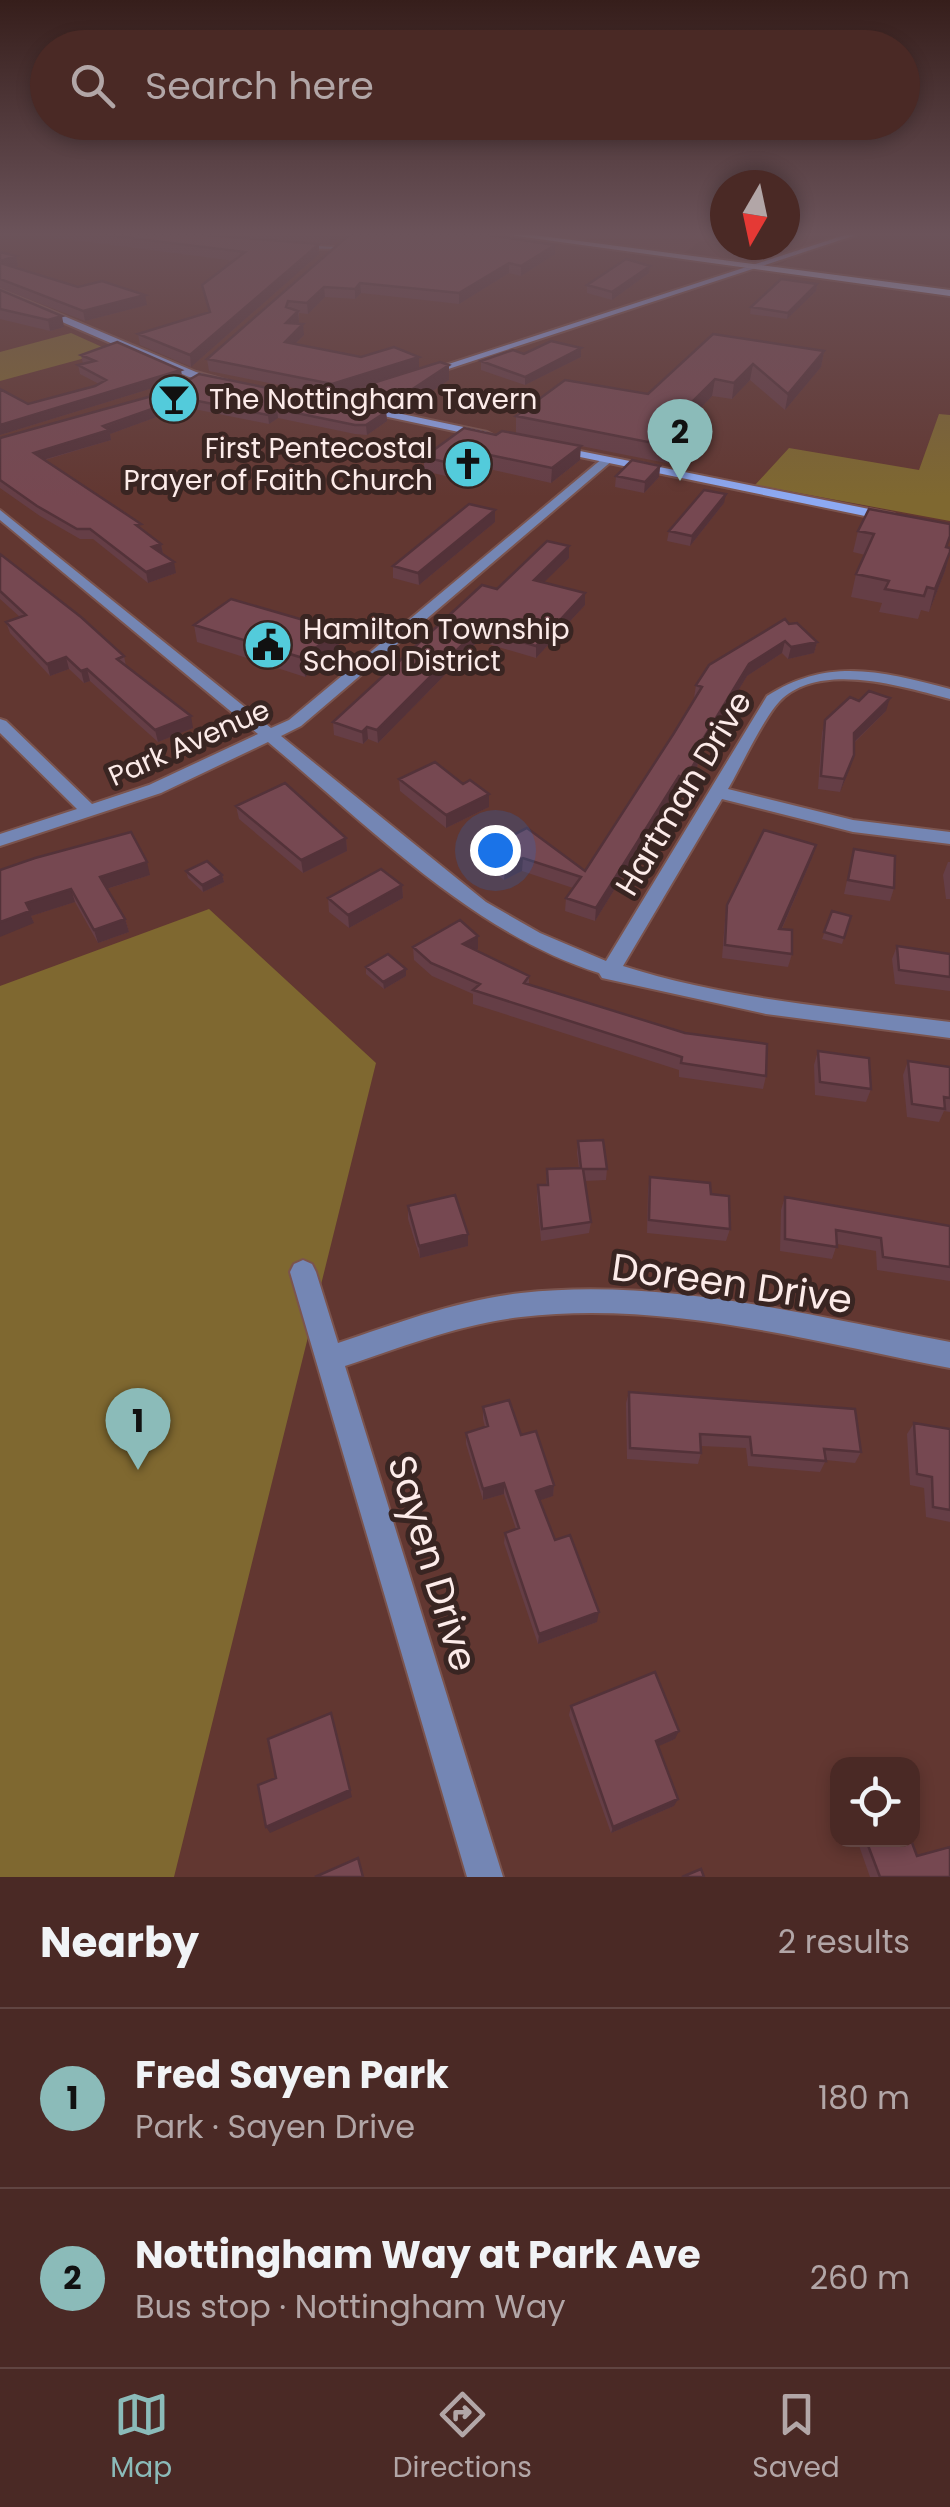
<!DOCTYPE html>
<html lang="en">
<head>
<meta charset="utf-8">
<style>
  :root { --surface:#4a2925; --page:#543532; --text:#f1f3f6; --muted:#b2a6a7; --line:#614542; --accent:#8bbbb9 }
  body { margin:0; font-family:Poppins,sans-serif; background:var(--page); color:var(--text) }
  .controls { position:absolute; right:30px; bottom:30px; display:grid; overflow:hidden; border-radius:20px; box-shadow:0 5px 15px #0003 }
  .controls button { width:90px; height:90px; display:grid; place-items:center; padding:0; border:0; border-bottom:2px solid var(--line); background:var(--surface); color:var(--text); font:50px sans-serif }
  .compass { position:absolute; left:710px; top:170px; width:90px; height:90px; border-radius:50%; background:var(--surface); box-shadow:0 5px 15px #0003; rotate:189deg }
  .you { position:absolute; left:495px; top:850px; width:35px; height:35px; margin:-25px; border:8px solid #fff; border-radius:50%; background:#1a73e8; box-shadow:0 0 0 15px #1a73e833 }
  .badge { display:grid; place-items:center; width:65px; height:65px; border-radius:50%; background:var(--accent); color:#111; font-size:32px; font-weight:700 }
  .pin { position:absolute; translate:-50% -82px; filter:drop-shadow(0 2px 5px #0008) }
  .pin::after { content:''; position:absolute; top:52px; width:35px; height:30px; background:inherit; clip-path:polygon(0 0,100% 0,50% 100%) }
  .list { margin:0; padding:0; list-style:none }
  h2 { display:flex; justify-content:space-between; align-items:center; height:130px; margin:0; padding:0 40px; font-size:42px }
  h2 small { font-size:32px; font-weight:400; color:var(--muted) }
  .list li { display:grid; grid-template-columns:65px 1fr auto; gap:30px; align-items:center; box-sizing:border-box; height:180px; padding:0 40px; border-top:2px solid var(--line) }
  .list b { display:block; font-size:38px; white-space:nowrap }
  .list p { margin:0; font-size:32px; white-space:nowrap; color:var(--muted) }
  .list em { font-size:32px; font-style:normal; color:var(--muted) }
  .icon { flex:none; width:55px; height:55px; fill:none; stroke:currentColor; stroke-width:2; stroke-linecap:round; stroke-linejoin:round }
  .map { position:relative; flex:none; width:950px; height:1877px; overflow:hidden }
  .search { position:absolute; background:var(--surface); box-shadow:0 5px 15px #0003; left:30px; right:30px; top:30px; height:110px; display:flex; align-items:center; gap:25px; box-sizing:border-box; padding:0 35px; border-radius:55px; color:var(--muted); font-size:38px }
  .sheet { height:490px; background:var(--surface) }
  nav { display:flex; justify-content:space-around; align-items:center; box-sizing:border-box; height:140px; border-top:2px solid var(--line); background:var(--surface); font-size:28px; color:var(--muted) }
  nav a { display:grid; justify-items:center; gap:5px }
  nav .on { color:var(--accent) }
  .map>svg:first-child { display:block }
</style>
</head>
<body>
<div class="map">
<svg width="950" height="1877" viewBox="0 0 950 1877">
  <rect width="100%" height="100%" fill="#623731"/>
  <!-- built -->
  <path fill="#72413b" d="M541,235H725V245L700,241L683,254Z"/>
  <!-- green -->
  <path fill="#7f6830" d="M71,333L111,351L0,381V352Z
    M939,414L950,415V521L755,485L789,448L919,470Z
    M209,909L376,1063L174,1877H0V986Z"/>
  <g fill="none" stroke-linecap="round" stroke-linejoin="round">
    <!-- street casing -->
    <g stroke="#7b544e" stroke-width="4">
      <path id="street" d="M288,244L334,247L338,249L291,248Z
        M603,458L613,460L301,726L281,736L486,902L540,933L606,961L767,696C829,656 884,672 950,689V699C903,687 819,660 779,702C763,719 741,767 728,789L853,820L950,832V844L853,832L722,799L623,966C729,1000 841,1008 950,1022V1038L766,1014L602,978L599,973C472,933 369,826 268,742L161,793L0,846V834L77,809L0,733V719L6,721L92,804L149,785L258,734L0,520V510L271,728L289,720Z
        M303,1260L312,1264L316,1272L338,1343C397,1323 458,1300 521,1293C665,1277 810,1316 950,1342V1368C810,1341 665,1300 521,1317C460,1324 402,1347 345,1366L503,1877H467L290,1272L294,1264Z"/>
    </g>
    <!-- secondary casing -->
    <g stroke="#7b544e" stroke-width="4">
      <path id="secondary" d="M845,235H856L430,375L421,373Z
        M0,289L196,372L228,381L223,384L189,377L0,295Z
        M380,385L389,387L337,405L328,403Z
        M364,406L487,432L493,435L487,438L360,411V407Z
        M555,446L894,514L900,518L894,522L551,451L549,449Z"/>
    </g>
    <!-- primary casing -->
    <g stroke="#7b544e" stroke-width="4">
      <path id="primary" d="M510,235H534L950,290V296Z"/>
    </g>
    <!-- street -->
    <use href="#street" fill="#7486b4" fill-rule="evenodd"/>
    <!-- secondary -->
    <use href="#secondary" fill="#8da9f2" fill-rule="evenodd"/>
    <!-- primary -->
    <use href="#primary" fill="#b0c7fe" fill-rule="evenodd"/>
  </g>
  <!-- wall -->
  <path fill="#653e46" d="M35,235H341L330,245L317,244L319,254L191,367L140,345L138,334L209,312L202,285L235,261Z
    M349,235L508,238L555,254L521,276L509,273L459,304L361,293L355,299L325,297L308,314L299,313V322L298,324L304,335L295,344L361,357H419V368L449,380L403,411L361,402L360,387L333,396L209,371L207,359Z
    M0,252L16,256L18,266L14,267L78,287L147,305L85,321L0,288Z
    M650,266L649,273L612,300L587,293V285Z
    M817,284L816,291L787,319L750,314L751,307Z
    M0,290L64,327L50,331L0,319Z
    M713,334L824,351L821,367L785,410L750,380L732,399L712,396L689,421L694,439L671,464L516,433V416L648,394Z
    M581,348V357L525,385L481,370V361L524,354Z
    M81,355L181,370L182,379L0,435V389L28,404L95,386L99,384L80,374L78,365L83,364Z
    M170,391L386,412L387,421L367,435L355,434L278,418L269,424L184,407L110,434L111,440L45,460L161,544L163,554L176,573L148,583L93,539H80L40,516L0,488V438Z
    M496,435L580,460L551,483L471,465L450,477L424,471V457Z
    M660,466L659,477L644,493L615,487L616,476Z
    M724,503L690,546L667,541L669,531Z
    M495,510V522L419,585L393,578V566Z
    M858,531L948,548L950,553L945,571L929,612L921,610L918,619L879,612L882,603L851,597L856,574L865,555L853,552Z
    M569,546V558L544,582L585,593V605L536,658L478,641L378,743L368,739L363,744L334,735L333,722L497,589Z
    M0,554L124,656L126,666L193,728L158,742L90,681L84,683L69,669L50,676L10,633L6,622L20,617L0,599Z
    M789,624L817,642L814,653L788,659L782,653L747,676L699,755L697,768L684,790L677,788L595,921L565,911L566,898L573,888L522,871L504,880L483,863L484,850L585,871L674,733L695,698H694L696,685Z
    M194,625L338,630L339,648L305,677L197,642Z
    M886,711L854,743L850,768L840,792L818,789L822,733L825,720Z
    M399,779L489,807L446,828L400,791Z
    M236,806L346,838L347,851L303,873L239,819Z
    M816,845L812,858L782,929L792,954L788,967L722,958L725,919L727,905Z
    M854,849L894,888L890,901L844,894Z
    M948,862H950V899H946L943,875Z
    M0,870L150,875L107,889L125,919L129,932L98,943L75,902L31,916L34,923Z
    M186,871L222,875L224,882L203,892L188,878Z
    M402,885L403,898L349,928L329,912L328,898Z
    M832,911L851,916L842,944L822,939Z
    M897,946L950,954V991L895,984L892,959Z
    M413,947L478,949L476,950L529,976V984L766,1076L763,1089L679,1077V1070L473,1004V994L432,976L414,960Z
    M366,967L406,969V976L384,989L366,974Z
    M818,1051L871,1089L866,1102L815,1095L814,1065Z
    M908,1061L950,1067V1112L944,1111L939,1122L907,1117L903,1075Z
    M578,1141L607,1169L606,1180L585,1181L591,1222L589,1233L541,1241L537,1197L538,1185H546L547,1169L579,1168L577,1153Z
    M650,1177L711,1194L730,1229L726,1241L647,1233L648,1190Z
    M785,1197L950,1226V1281L877,1270L876,1251L837,1244L832,1259L780,1251L781,1210Z
    M408,1206L468,1234V1246L420,1258L408,1219Z
    M629,1392L861,1452L855,1463L826,1460L820,1472L748,1466L746,1448L701,1446V1453L698,1464L627,1459L626,1403Z
    M483,1407L521,1435L554,1485L553,1496L540,1500L555,1540L597,1622L538,1644L504,1543L505,1533L516,1529L504,1494L483,1500L466,1444V1433L485,1427L483,1419Z
    M914,1423L950,1429V1522L926,1517L924,1488L910,1485L907,1434Z
    M571,1706L675,1739L658,1746L674,1806L611,1833L569,1715Z
    M857,1840H911L917,1856L950,1877H870Z"/>
  <!-- shaded-wall -->
  <path fill="#533239" d="M329,235H341L330,245Z
    M319,244V254L191,367L190,355Z
    M555,245V254L521,276V266Z
    M16,256L18,266L0,271V261Z
    M509,263V273L459,304V293Z
    M650,266L649,273L612,300V292Z
    M360,283L361,293L355,299V289Z
    M817,284L816,291L787,319L788,313Z
    M324,287L325,297L308,314L307,303Z
    M145,295L147,305L85,321L83,311Z
    M298,311L299,322L287,334L286,323Z
    M62,316L64,327L50,331L48,320Z
    M303,324L304,335L286,353L285,342Z
    M581,348V357L525,385V377Z
    M824,351L821,367L785,410L788,394Z
    M419,357V368L333,396L332,384Z
    M753,364L750,380L732,399L734,383Z
    M449,365V380L403,411L402,396Z
    M181,370L182,379L0,435V425Z
    M715,379L712,396L674,436L676,418Z
    M183,398L184,407L110,434L111,440L36,462L34,453Z
    M277,409L278,418L269,424L268,415Z
    M386,412L387,421L367,435L366,425Z
    M696,422L694,439L671,464L673,447Z
    M581,446L580,460L551,483L552,468Z
    M471,451V465L450,477L449,463Z
    M660,466L659,477L644,493L645,482Z
    M726,494L724,503L690,546L692,536Z
    M495,510V522L419,585L418,573Z
    M161,544L163,554L152,547Z
    M569,546V558L534,592V580Z
    M950,552L945,571L929,612L935,589Z
    M174,562L176,573L148,583L146,572Z
    M585,593V605L536,658V646Z
    M478,629V641L378,743L377,730Z
    M338,630L339,648L305,677L303,658Z
    M785,641L782,653L747,676L692,767L694,754L749,664Z
    M817,642L814,653L788,659L791,647Z
    M66,657L69,669L50,676L47,664Z
    M87,669L90,681L84,683L81,671Z
    M890,698L886,711L850,746L854,733Z
    M191,716L193,728L158,742L155,730Z
    M367,727L368,739L363,744L362,732Z
    M699,755L697,768L684,790L686,778Z
    M854,755L850,768L840,792L844,779Z
    M679,776L677,788L595,921L596,908Z
    M489,794V807L446,828V815Z
    M346,838L347,851L303,873L301,860Z
    M816,845L812,858L776,942L779,929Z
    M523,858L522,871L504,880L505,867Z
    M147,862L150,875L103,890L100,877Z
    M222,875L224,882L203,892L202,885Z
    M402,885L403,898L349,928L348,915Z
    M71,889L75,902L31,916L34,923L0,937V922L26,903Z
    M125,919L129,932L98,943L94,930Z
    M478,936V949L463,958V944Z
    M406,969V976L384,989L383,982Z
    M468,1234V1246L420,1258L419,1246Z
    M504,1483V1494L483,1500V1489Z
    M554,1485L553,1496L535,1502L536,1491Z
    M599,1612L597,1622L538,1644L539,1634Z
    M331,1713L352,1797L270,1833L266,1827Z
    M679,1731L675,1739L652,1749L656,1741Z
    M678,1799L674,1806L611,1833L613,1827Z"/>
  <!-- building -->
  <path fill="#764851" stroke="#533239" stroke-width="2.5" d="M106,235H206L319,244L190,355L138,334L210,312L202,285L245,252Z
    M349,235H496L494,236L555,245L521,266L509,263L459,293L360,283L355,289L324,287L307,303L288,301L286,307L298,311L286,323L303,324L285,342L361,357L394,347L419,357L332,384L207,359Z
    M0,252L16,256L0,261Z
    M626,259L650,266L612,292L587,285Z
    M0,263L78,287L102,281L145,295L83,311L0,279Z
    M781,279L817,284L788,313L751,307Z
    M0,290L62,316L48,320L0,309Z
    M713,334L824,351L788,394L753,364L734,383L715,379L676,418L696,422L673,447L516,416L565,380L648,394Z
    M551,341L581,348L525,377L481,361L513,350L524,354Z
    M117,342L181,370L0,425V389L28,404L95,386L106,380L78,365L95,361L81,355Z
    M440,362L449,365L402,396L360,387Z
    M199,374L386,412L366,425H355L277,409L268,415L183,398L103,426L109,430L34,453L141,524L136,525L161,544L152,547L174,562L146,572L90,529H77L37,506L0,480V438L170,391Z
    M464,428L496,435L502,431L581,446L552,468L471,451L449,463L424,457Z
    M632,460L660,466L645,482L616,476Z
    M704,490L726,494L692,536L669,531Z
    M469,504L495,510L418,573L393,566Z
    M869,509L950,524V536L946,547L950,548V552L935,589L927,587L924,596L885,589L889,581L856,574L874,534L858,531Z
    M547,541L569,546L534,580L585,593L536,646L478,629L377,730L367,727L362,732L333,722L482,585L497,589Z
    M0,554L81,617L124,656L117,659L191,716L155,730L87,669L81,671L66,657L47,664L6,622L26,615L0,591Z
    M231,599L338,630L303,658L194,625Z
    M785,619L789,624L797,623L817,642L791,647L785,641L749,664L694,754L699,755L686,778L679,776L596,908L566,898L581,877L523,858L505,867L484,850L527,828L585,871L674,733L702,687L696,685L709,665Z
    M869,691L890,698L854,733V755L844,779L821,776L825,720L850,697L859,701Z
    M435,762L463,784L470,780L489,794L446,815L399,779Z
    M285,783L346,838L301,860L236,806Z
    M764,830L816,845L779,929L792,930V954L725,945L727,905Z
    M131,832L147,862L100,877L125,919L94,930L71,889L26,903L30,911L0,922V870L35,858Z
    M854,849L895,856L894,888L848,880Z
    M207,861L222,875L202,885L186,871Z
    M381,869L402,885L348,915L328,898Z
    M832,911L851,916L844,938L824,932Z
    M460,920L478,936L463,944L529,976L524,983L685,1033L767,1044L766,1076L681,1063L682,1057L473,990L480,984L431,963L413,947Z
    M897,946L950,954V977L899,970Z
    M388,954L406,969L383,982L366,967Z
    M818,1051L869,1058L871,1089L820,1082Z
    M908,1061L950,1067V1098L944,1097L945,1109L912,1104Z
    M603,1140L607,1169H583L591,1222L542,1229L538,1185H548L547,1169L581,1168L578,1141Z
    M650,1177L710,1183L711,1194L729,1196L730,1229L649,1220Z
    M455,1195L468,1234L419,1246L408,1206Z
    M785,1197L950,1226V1267L883,1257L881,1238L836,1230L837,1247L785,1239Z
    M629,1392L855,1409L861,1452L824,1449L826,1461L752,1455L750,1437L700,1434L701,1453L630,1448Z
    M509,1400L521,1435L536,1431L554,1485L536,1491L555,1540L570,1535L599,1612L539,1634L505,1533L519,1528L504,1483L483,1489L466,1433L488,1426L483,1407Z
    M914,1423L950,1429V1510L933,1507L932,1477L917,1474Z
    M655,1672L679,1731L656,1741L678,1799L613,1827L571,1706Z
    M331,1713L350,1790L266,1827L258,1785L276,1778L268,1739Z
    M866,1840H911L917,1856L950,1847V1877H880Z
    M358,1858L363,1877H315Z
    M701,1869L704,1877H682Z"/>
  <!-- sky -->
  <linearGradient id="sky" x2="0" y2="1"><stop stop-color="#361e1b"/><stop offset="0.47" stop-color="#6b535a"/><stop offset="1" stop-color="#6b535a" stop-opacity="0"/></linearGradient>
  <rect width="950" height="497" fill="url(#sky)"/>
  <!-- icons -->
  <defs>
    <g id="bar-disc" transform="scale(2.5)"><circle r="9.5" fill="#53cbdb" stroke="#392522"/><path d="M-6-5H6L.8 .8V4.5H3.5V6h-7V4.5H-.8V.8Z" fill="#111"/></g>
    <g id="church-disc" transform="scale(2.5)"><circle r="9.5" fill="#53cbdb" stroke="#392522"/><path d="M-1.2-6h2.4v3.5h3.3v2.4h-3.3V6h-2.4V-.1h-3.3v-2.4h3.3Z" fill="#111"/></g>
    <g id="civic-disc" transform="scale(2.5)"><circle r="9.5" fill="#53cbdb" stroke="#392522"/><path d="M-.6-6.5H3V-4.5H.6V-3L4-1V1h2V6H-6V1h2V-1L-.6-3ZM-1.2 2.5V6h2.4V2.5Z" fill="#111"/></g>
  </defs>
  <g fill-rule="evenodd">
    <use href="#bar-disc" x="174" y="399"/>
    <use href="#church-disc" x="468" y="464"/>
    <use href="#civic-disc" x="268" y="645"/>
  </g>
  <g text-anchor="middle" dominant-baseline="central" stroke-width="10" stroke-linejoin="round" paint-order="stroke">
    <!-- far-poi labels -->
    <g font-size="28" fill="#fcebe9" stroke="#392522" text-anchor="start">
      <text x="209" y="399">The Nottingham Tavern</text>
      <text x="433" y="448" text-anchor="end">First Pentecostal<tspan x="433" dy="32">Prayer of Faith Church</tspan></text>
      <text x="303" y="629">Hamilton Township<tspan x="303" dy="32">School District</tspan></text>
    </g>
    <!-- far-street labels -->
    <g font-size="28" fill="#fcebe9" stroke="#392522">
      <text transform="translate(189 743) rotate(-24)">Park Avenue</text>
    </g>
    <!-- street labels -->
    <g font-size="32" fill="#fcebe9" stroke="#392522">
      <text transform="translate(683 793) rotate(-59)">Hartman Drive</text>
    </g>
    <!-- near-street labels -->
    <g font-size="38" fill="#fcebe9" stroke="#392522">
      <text transform="translate(732 1283) rotate(8)">Doreen Drive</text>
      <text transform="translate(433 1563) rotate(73)">Sayen Drive</text>
    </g>
  </g>
</svg>
<div class="controls">
<button><svg class="icon" aria-label="locate" viewBox="0 0 24 24"><circle cx="12" cy="12" r="6"/><path d="M12 2v4M12 18v4M2 12h4M18 12h4"/></svg></button>
</div>
<svg class="compass" viewBox="-18 -18 36 36"><path d="M0-13l5 13h-10z" fill="#e53935"/><path d="M0 13l5-13h-10z" fill="#b2a6a7"/></svg>
<div class="you"></div>
<div class="pin badge" style="left:138px;top:1470px">1</div>
<div class="pin badge" style="left:680px;top:481px">2</div>
<div class="search"><svg class="icon" aria-label="search" viewBox="0 0 24 24"><circle cx="10" cy="10" r="6"/><path d="M15 15l6 6"/></svg>Search here</div>
</div>
<section class="sheet">
<h2>Nearby<small>2 results</small></h2>
<ul class="list">
<li><span class="badge">1</span><div><b>Fred Sayen Park</b><p>Park · Sayen Drive</p></div><em>180 m</em></li>
<li><span class="badge">2</span><div><b>Nottingham Way at Park Ave</b><p>Bus stop · Nottingham Way</p></div><em>260 m</em></li>
</ul>
</section>
<nav>
<a class="on"><svg class="icon" aria-label="map" viewBox="0 0 24 24"><path d="M3 6l6-2 6 2 6-2v14l-6 2-6-2-6 2zM9 4v14M15 6v14"/></svg>Map</a>
<a><svg class="icon" aria-label="directions" viewBox="0 0 24 24"><path d="M12 3l9 9-9 9-9-9zM9 14v-3h6M13 9l2 2-2 2"/></svg>Directions</a>
<a><svg class="icon" aria-label="saved" viewBox="0 0 24 24"><path d="M7 4h10v16l-5-4-5 4z"/></svg>Saved</a>
</nav>
</body>
</html>
